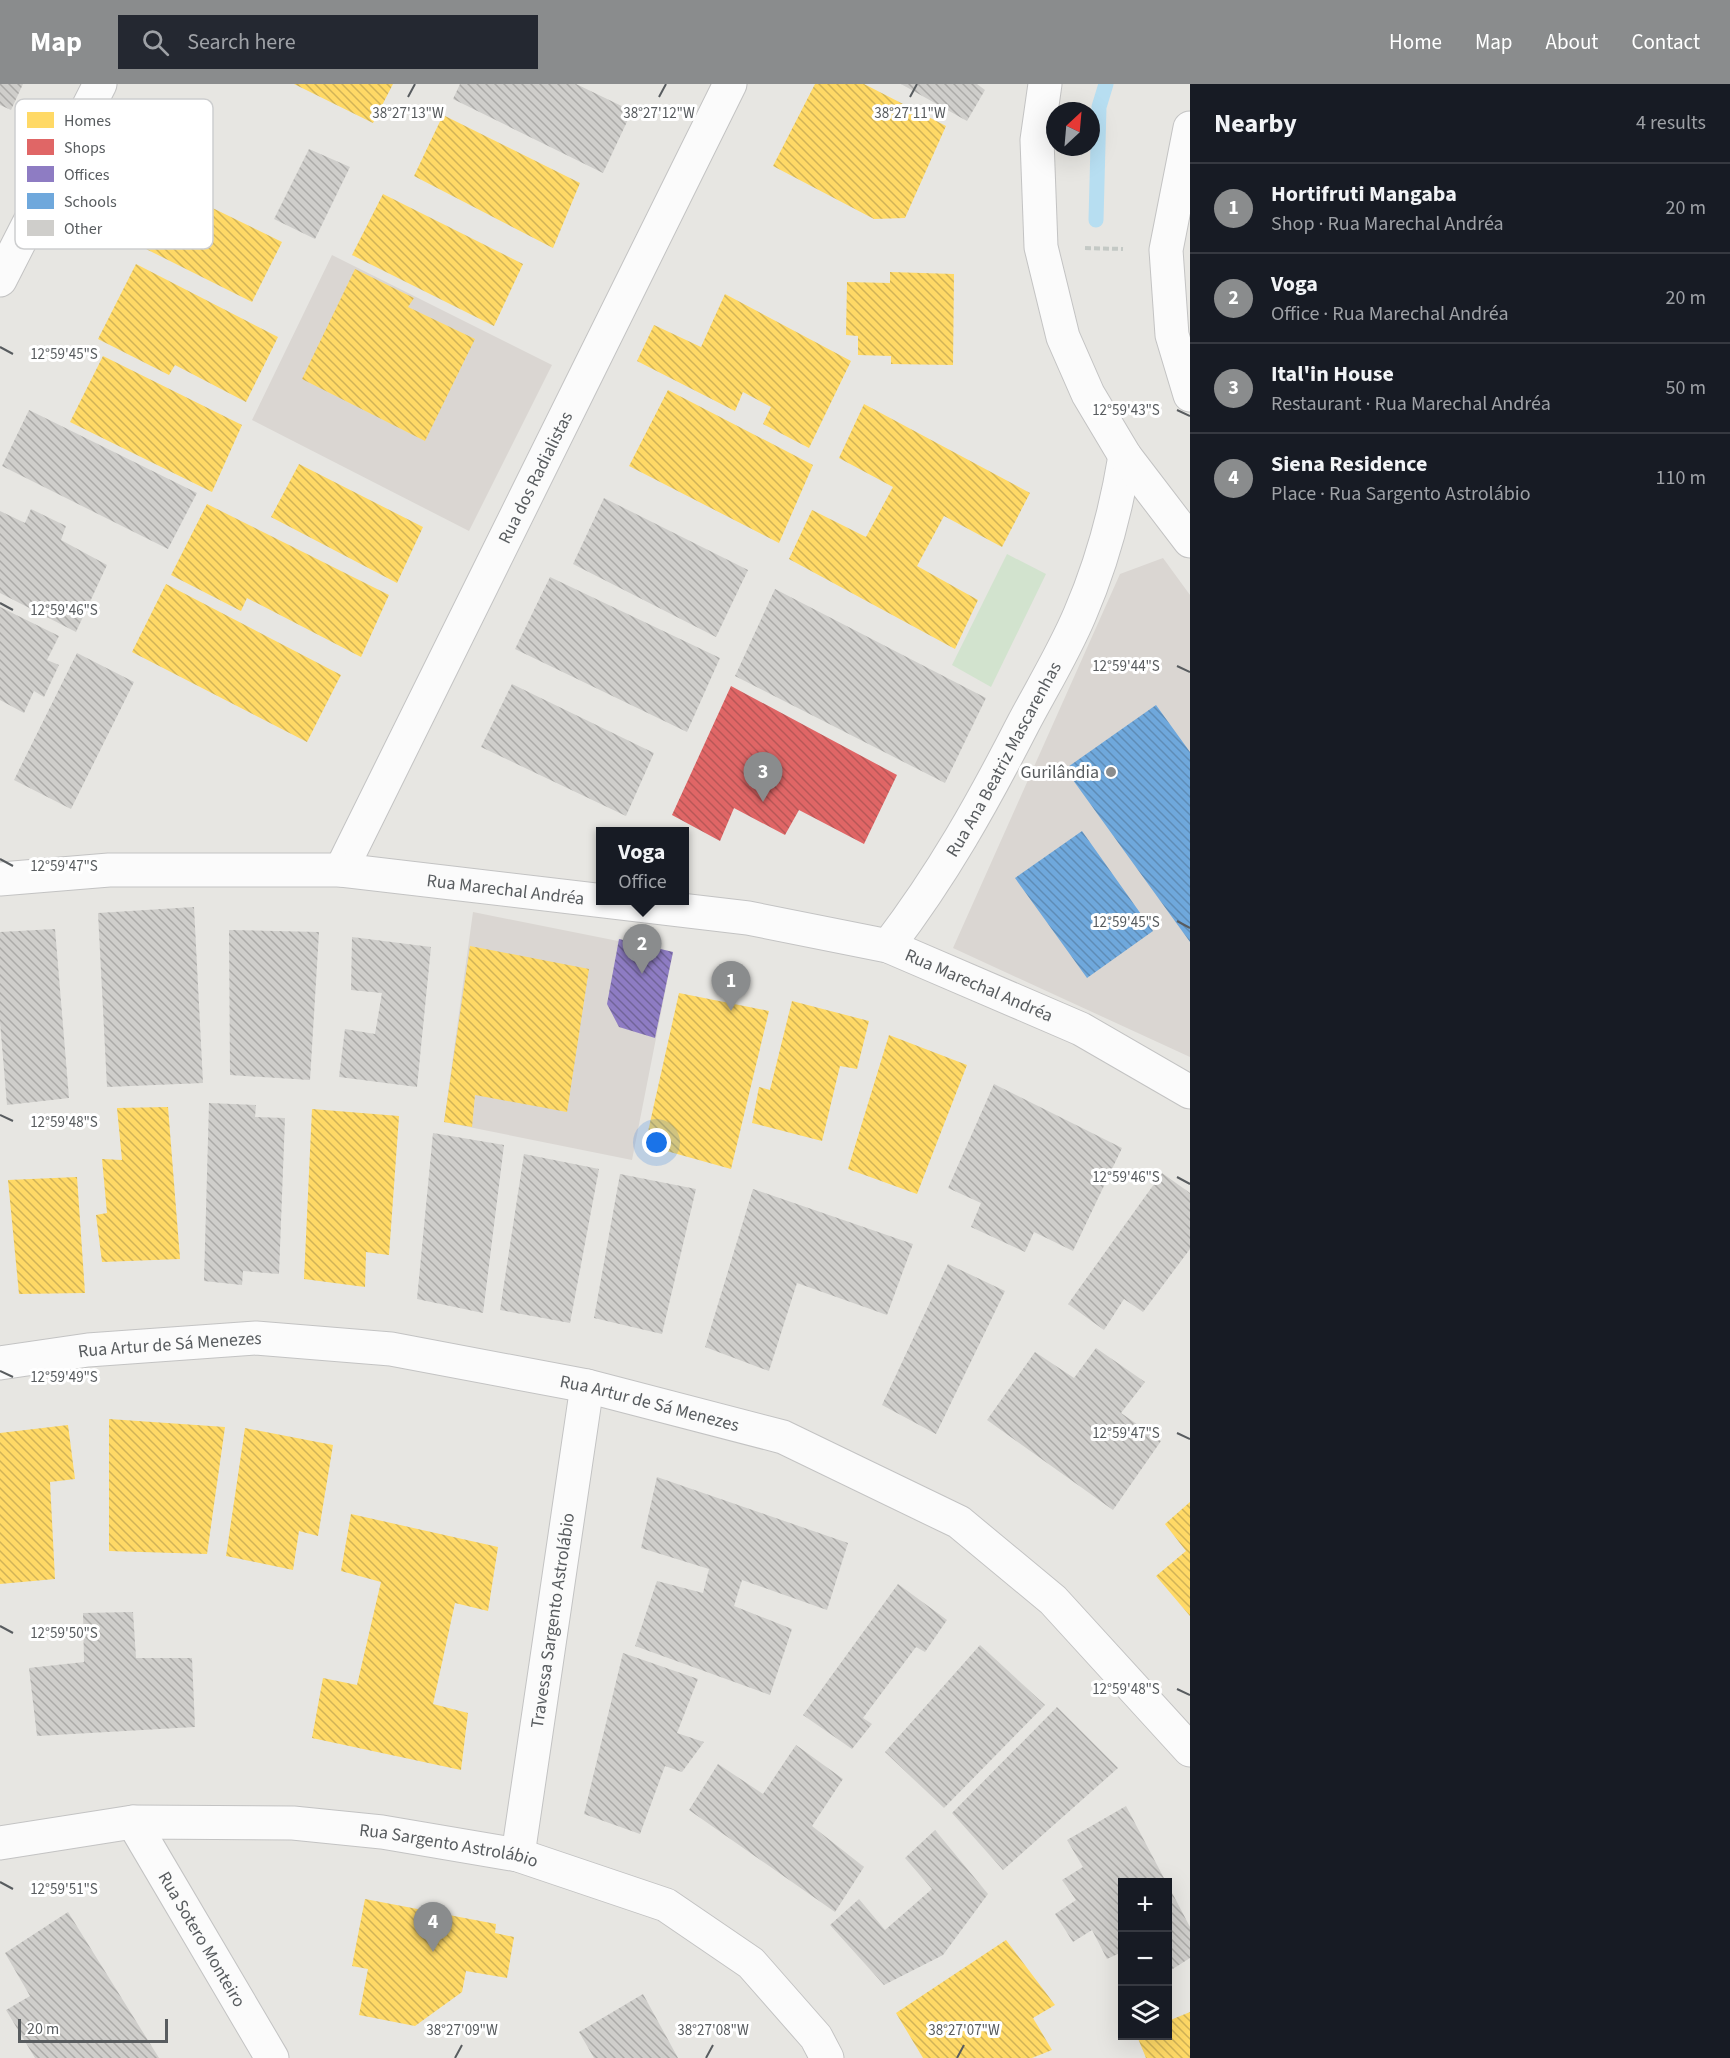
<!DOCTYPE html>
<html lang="en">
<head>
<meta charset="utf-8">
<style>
  :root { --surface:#171b24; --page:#242831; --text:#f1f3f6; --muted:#9ea1a6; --line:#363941; --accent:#8a8c8d }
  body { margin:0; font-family:"Source Sans 3",sans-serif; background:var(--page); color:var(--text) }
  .controls { position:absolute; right:18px; bottom:18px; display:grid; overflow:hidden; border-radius:0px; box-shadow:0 6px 24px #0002 }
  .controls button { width:54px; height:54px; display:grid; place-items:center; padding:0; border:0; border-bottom:2px solid var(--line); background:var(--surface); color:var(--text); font:30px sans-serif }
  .compass { position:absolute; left:1046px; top:18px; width:54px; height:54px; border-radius:50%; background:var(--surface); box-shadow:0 6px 24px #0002; rotate:26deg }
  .scale { position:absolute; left:18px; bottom:15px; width:150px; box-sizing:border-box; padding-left:6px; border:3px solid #585c5f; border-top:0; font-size:16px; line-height:21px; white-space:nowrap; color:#585c5f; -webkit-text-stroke:4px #fff; paint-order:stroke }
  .you { position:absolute; left:657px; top:1059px; width:21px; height:21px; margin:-15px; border:4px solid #fff; border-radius:50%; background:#1a73e8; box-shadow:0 0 0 9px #1a73e833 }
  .badge { display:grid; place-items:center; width:39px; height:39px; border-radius:50%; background:var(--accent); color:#fff; font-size:20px; font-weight:700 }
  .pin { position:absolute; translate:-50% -50px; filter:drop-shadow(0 2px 3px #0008) }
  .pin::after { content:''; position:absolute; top:32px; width:21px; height:18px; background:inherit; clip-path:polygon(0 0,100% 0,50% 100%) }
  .popup { position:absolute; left:596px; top:743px; width:93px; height:78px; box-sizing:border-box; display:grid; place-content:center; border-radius:0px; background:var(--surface); filter:drop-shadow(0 2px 4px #0005); font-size:20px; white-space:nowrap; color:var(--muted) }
  .popup b { font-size:22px; color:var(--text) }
  .popup::after { content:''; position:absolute; left:50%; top:100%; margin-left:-12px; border:12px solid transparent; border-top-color:var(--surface) }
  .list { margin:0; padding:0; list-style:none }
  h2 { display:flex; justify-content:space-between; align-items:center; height:78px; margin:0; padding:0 24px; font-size:26px }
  h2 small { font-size:20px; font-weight:400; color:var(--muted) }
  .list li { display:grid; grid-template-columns:39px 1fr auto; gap:18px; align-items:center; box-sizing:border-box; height:90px; padding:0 24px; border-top:2px solid var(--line) }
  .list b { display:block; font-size:22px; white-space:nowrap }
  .list p { margin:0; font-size:20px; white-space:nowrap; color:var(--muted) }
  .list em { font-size:20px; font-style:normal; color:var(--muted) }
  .icon { flex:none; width:33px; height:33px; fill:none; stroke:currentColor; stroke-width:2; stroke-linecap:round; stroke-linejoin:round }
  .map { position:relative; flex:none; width:1190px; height:1974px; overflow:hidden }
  header { display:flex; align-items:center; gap:36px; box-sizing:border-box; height:84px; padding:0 30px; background:var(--accent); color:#fff }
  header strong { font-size:28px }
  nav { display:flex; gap:33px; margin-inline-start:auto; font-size:21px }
  .search { width:420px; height:54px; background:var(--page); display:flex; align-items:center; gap:15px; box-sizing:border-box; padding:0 21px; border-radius:0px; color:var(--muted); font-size:22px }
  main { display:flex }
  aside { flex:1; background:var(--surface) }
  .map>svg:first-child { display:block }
</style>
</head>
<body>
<header>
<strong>Map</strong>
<div class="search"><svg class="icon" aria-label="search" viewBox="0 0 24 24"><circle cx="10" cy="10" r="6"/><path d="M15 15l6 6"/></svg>Search here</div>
<nav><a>Home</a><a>Map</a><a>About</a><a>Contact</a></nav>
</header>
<main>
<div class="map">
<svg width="1190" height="1974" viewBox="0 0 1190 1974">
  <defs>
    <pattern id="homes-back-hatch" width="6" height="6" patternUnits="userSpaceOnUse" patternTransform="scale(1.5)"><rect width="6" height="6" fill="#ffd966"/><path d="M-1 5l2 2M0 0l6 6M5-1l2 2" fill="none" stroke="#d1b357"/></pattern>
    <pattern id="shops-back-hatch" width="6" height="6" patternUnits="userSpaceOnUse" patternTransform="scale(1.5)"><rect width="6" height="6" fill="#e06666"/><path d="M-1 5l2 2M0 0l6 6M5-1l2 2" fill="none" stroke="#b85757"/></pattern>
    <pattern id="offices-back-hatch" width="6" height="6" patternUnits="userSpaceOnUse" patternTransform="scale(1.5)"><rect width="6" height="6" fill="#8e7cc3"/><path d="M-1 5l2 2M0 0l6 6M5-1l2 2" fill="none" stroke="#716499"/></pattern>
    <pattern id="schools-back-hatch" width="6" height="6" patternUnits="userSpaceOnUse" patternTransform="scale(1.5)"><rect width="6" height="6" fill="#6fa8dc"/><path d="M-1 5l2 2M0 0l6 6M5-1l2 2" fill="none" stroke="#5e8cb6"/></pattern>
    <pattern id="building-back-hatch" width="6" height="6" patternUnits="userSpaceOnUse" patternTransform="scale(1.5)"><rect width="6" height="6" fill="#cfcecb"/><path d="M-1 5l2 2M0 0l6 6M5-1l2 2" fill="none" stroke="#abaaa8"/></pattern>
  </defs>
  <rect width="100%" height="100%" fill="#e7e6e2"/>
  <!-- education -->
  <path fill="#dad6d2" d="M332,171L552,281L469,447L252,336Z
    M1163,474L1190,511V973L953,864L1120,490Z
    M473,828L673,868L632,1076L444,1038Z"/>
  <!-- park -->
  <path fill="#d2e3ce" d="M1007,470L1046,490L991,603L952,581Z"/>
  <!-- homes -->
  <path fill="url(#homes-back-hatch)" d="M294,0H393L373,39Z
    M815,0H864L946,42L905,134L874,135L773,82Z
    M443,31L580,99L553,164L414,92Z
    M147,92L282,158L252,218L118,151Z
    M383,110L523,180L494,242L352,171Z
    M136,180L278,253L246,318L175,281L169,291L98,255Z
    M355,185L414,214L408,223L475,255L425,357L302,295Z
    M890,188L954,190L953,281L891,280V272L858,271V252L846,251L847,198L890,199Z
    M725,210L851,277L809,364L763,340L771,323L743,308L735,327L637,277L654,241L701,263Z
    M103,272L242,341L212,408L70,338Z
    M668,306L813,381L779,459L629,382Z
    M864,320L1030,409L1002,463L944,432L917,482L978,516L955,565L789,475L812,426L866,453L893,403L839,374Z
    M299,380L423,443L397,499L271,433Z
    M207,420L389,511L361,573L247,514L241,527L171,491Z
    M166,500L341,591L307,658L132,568Z
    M470,862L589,885L567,1028L475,1011L472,1043L444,1038Z
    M679,909L769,927L731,1085L645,1061Z
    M792,917L869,937L857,985L840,982L822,1057L752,1039L759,1003L770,1006Z
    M889,951L967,981L917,1110L848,1085Z
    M168,1023L180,1175L102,1178L96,1131L107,1129L102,1075L122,1076L117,1024Z
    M312,1025L399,1032L389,1171L366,1168L365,1203L304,1195Z
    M77,1093L85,1209L19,1210L8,1096Z
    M109,1335L225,1343L207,1470L109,1467Z
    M68,1341L75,1395L50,1398L55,1495L0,1500V1349Z
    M245,1344L333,1361L318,1452L299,1447L293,1486L226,1472Z
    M1190,1418V1532L1156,1492L1186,1467L1165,1440Z
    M351,1430L498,1463L488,1527L455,1519L433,1620L468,1629L461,1686L312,1654L323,1594L357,1601L381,1498L341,1487Z
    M365,1815L496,1840L495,1849L514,1853L507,1894L466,1887L462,1908L415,1942L359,1931L368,1885L352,1882Z
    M1006,1856L1055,1921L1033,1934L1052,1966L1032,1974H923L896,1929Z
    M1190,1928V1974H1146L1137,1952H1168V1937Z"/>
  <!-- shops -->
  <path fill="url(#shops-back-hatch)" d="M731,602L897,691L864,760L799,726L785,751L734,724L720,757L672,731Z"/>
  <!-- offices -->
  <path fill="url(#offices-back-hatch)" d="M619,855L673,868L655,954L619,943L607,920Z"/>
  <!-- schools -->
  <path fill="url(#schools-back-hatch)" d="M1156,621L1190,668V858L1065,685Z
    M1082,747L1153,847L1087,894L1015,794Z"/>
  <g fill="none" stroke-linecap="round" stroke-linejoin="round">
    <!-- stream -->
    <path stroke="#b7def1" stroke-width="15" d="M1096,136L1099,23L1106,0"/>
  </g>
  <!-- building -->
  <path fill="url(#building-back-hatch)" d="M0,0H23L11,26L0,21Z
    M460,0H576L632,27L603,89L453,15Z
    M901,0H977L985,6L967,37Z
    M309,65L350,83L315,155L274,135Z
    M29,326L197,409L168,465L2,382Z
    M604,414L748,486L716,553L573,480Z
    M31,425L66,442L61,456L107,481L76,548L0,509V427L25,439Z
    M550,493L720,574L687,648L515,565Z
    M775,505L986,614L945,699L735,592Z
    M0,523L59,552L47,576L59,581L44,613L34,607L24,629L0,616Z
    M77,569L134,598L71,725L14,696Z
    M512,600L654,669L626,732L481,663Z
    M194,823L203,999L107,1003L98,829Z
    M55,845L69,1014L7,1021L0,938V848Z
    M229,846L319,848L310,996L230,991Z
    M352,853L431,863L417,1003L339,993L345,945L375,950L382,909L351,906Z
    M994,1000L1122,1064L1073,1167L1034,1148L1025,1168L971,1143L981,1119L948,1104Z
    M209,1019L256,1021L255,1033L285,1034L279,1190L243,1187L242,1201L204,1197Z
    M433,1049L504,1061L483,1229L417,1215Z
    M524,1070L599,1085L570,1239L500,1226Z
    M1162,1089L1190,1109V1165L1143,1228L1124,1215L1104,1246L1068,1220Z
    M620,1090L696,1105L662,1250L594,1234Z
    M753,1105L913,1160L887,1231L797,1199L769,1287L705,1263Z
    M948,1180L1005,1207L936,1350L882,1321Z
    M1096,1264L1145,1298L1121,1329L1161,1357L1113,1426L987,1336L1035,1268L1074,1294Z
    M657,1393L848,1459L827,1526L742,1496L734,1522L792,1545L770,1611L635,1562L657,1497L703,1509L709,1485L641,1464Z
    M898,1500L947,1536L925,1568L916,1563L863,1634L872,1640L852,1665L803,1631Z
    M133,1528L136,1574H192L195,1643L37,1652L29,1584L84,1578L83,1529Z
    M980,1561L1045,1621L944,1724L885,1668Z
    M623,1569L698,1595L677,1649L704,1658L682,1688L665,1682L640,1750L584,1730Z
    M1057,1623L1118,1684L1003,1786L952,1729Z
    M796,1661L843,1695L812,1742L864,1783L835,1828L689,1726L718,1680L763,1710Z
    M1126,1722L1166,1798H1122V1868L1107,1875L1092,1846L1073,1858L1055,1830L1076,1816L1062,1796L1083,1783L1067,1756Z
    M935,1746L988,1810L943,1871L884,1901L830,1841L859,1815L885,1846L932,1805L905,1774Z
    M1168,1801L1190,1843V1874L1168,1888Z
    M68,1828L159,1974H35L6,1926L30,1912L5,1869Z
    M643,1910L678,1974H594L579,1948Z"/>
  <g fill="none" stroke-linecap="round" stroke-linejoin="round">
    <!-- minor casing -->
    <g stroke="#c3c3c3" stroke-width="35">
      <g id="minor">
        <path d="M0,196L100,0"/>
        <path id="s1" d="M341,786L730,0"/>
        <path id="s2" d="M0,795L109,786H341L748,834L888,862L1081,945L1190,1008"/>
        <path id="s3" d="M888,862C943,790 982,720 1023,640C1042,604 1064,568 1080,530C1102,479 1116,427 1125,372"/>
        <path id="s4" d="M0,1279L88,1266L256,1254L391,1265L587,1302L783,1353L959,1438L1053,1516L1190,1666"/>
        <path id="s5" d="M133,1738L272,1974"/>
        <path id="s6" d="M0,1759L133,1738L293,1739L382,1748L518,1771L666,1821L751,1879L816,1953L827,1974"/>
        <path id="s7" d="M518,1771L587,1302"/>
      </g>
    </g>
    <!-- tertiary casing -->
    <g stroke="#c3c3c3" stroke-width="35">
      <path id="tertiary" d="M1045,0L1037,56L1041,163L1063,253L1088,310L1125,372L1190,457
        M1190,44L1166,166L1172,251L1190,311"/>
    </g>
    <!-- path -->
    <path stroke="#c4c9c5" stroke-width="4" stroke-dasharray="6 3" stroke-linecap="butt" d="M1085,164L1123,165"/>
    <!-- minor -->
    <use href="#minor" stroke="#fbfbfb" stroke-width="33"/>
    <!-- tertiary -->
    <use href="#tertiary" stroke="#fbfbfb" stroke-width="33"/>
  </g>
  <!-- ticks -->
  <path fill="none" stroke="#585c5f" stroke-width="2" d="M408,13L415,0M659,13L666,0M910,13L917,0M0,263L13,270M1177,326L1190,332M0,519L13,526M1177,582L1190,588M0,775L13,782M1177,837L1190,844M0,1031L13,1037M1177,1093L1190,1100M0,1287L13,1293M1177,1349L1190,1355M0,1542L13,1549M1177,1605L1190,1611M0,1798L13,1805M455,1974L462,1961M706,1974L713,1961M957,1974L964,1961"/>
  <!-- markers -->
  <circle fill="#8a8c8d" stroke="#fff" stroke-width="2" cx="1111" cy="688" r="6"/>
  <g text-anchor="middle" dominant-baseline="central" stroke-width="6" stroke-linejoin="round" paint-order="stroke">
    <!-- street labels -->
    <g font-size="18" fill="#585c5f" stroke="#fff">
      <text stroke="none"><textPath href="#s1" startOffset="438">Rua dos Radialistas</textPath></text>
      <text stroke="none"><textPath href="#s3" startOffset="220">Rua Ana Beatriz Mascarenhas</textPath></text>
      <text stroke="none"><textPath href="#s2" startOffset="507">Rua Marechal Andréa</textPath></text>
      <text stroke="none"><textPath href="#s2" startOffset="993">Rua Marechal Andréa</textPath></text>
      <text stroke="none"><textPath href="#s4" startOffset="171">Rua Artur de Sá Menezes</textPath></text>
      <text stroke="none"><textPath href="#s4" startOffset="657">Rua Artur de Sá Menezes</textPath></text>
      <text stroke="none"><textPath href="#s7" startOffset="237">Travessa Sargento Astrolábio</textPath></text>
      <text stroke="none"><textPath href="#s6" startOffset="452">Rua Sargento Astrolábio</textPath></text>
      <text stroke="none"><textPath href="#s5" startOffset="136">Rua Sotero Monteiro</textPath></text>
    </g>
    <!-- poi labels -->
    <g font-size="18" fill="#585c5f" stroke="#fff" text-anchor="end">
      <text x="1099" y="688">Gurilândia</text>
    </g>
  </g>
  <!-- legend -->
  <rect x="15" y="15" width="198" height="150" rx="9" fill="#fff" stroke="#cdcecf" stroke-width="1.5"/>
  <rect x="27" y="28" width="27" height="16" fill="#ffd966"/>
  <rect x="27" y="55" width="27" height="16" fill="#e06666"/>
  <rect x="27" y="82" width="27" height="16" fill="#8e7cc3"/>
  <rect x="27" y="109" width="27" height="16" fill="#6fa8dc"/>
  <rect x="27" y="136" width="27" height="16" fill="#cfcecb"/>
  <g font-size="16" fill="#585c5f">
    <text x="64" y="42">Homes</text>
    <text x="64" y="69">Shops</text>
    <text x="64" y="96">Offices</text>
    <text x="64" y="123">Schools</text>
    <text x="64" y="150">Other</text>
  </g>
  <g font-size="15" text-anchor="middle" fill="#585c5f" stroke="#fff" stroke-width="6" stroke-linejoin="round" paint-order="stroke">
    <text x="659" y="34">38°27'12"W</text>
    <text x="910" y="34">38°27'11"W</text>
    <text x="408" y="34">38°27'13"W</text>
    <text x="64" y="275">12°59'45"S</text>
    <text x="1126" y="331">12°59'43"S</text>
    <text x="64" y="531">12°59'46"S</text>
    <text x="1126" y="587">12°59'44"S</text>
    <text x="64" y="787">12°59'47"S</text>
    <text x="1126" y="843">12°59'45"S</text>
    <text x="64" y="1043">12°59'48"S</text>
    <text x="1126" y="1098">12°59'46"S</text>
    <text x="64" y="1298">12°59'49"S</text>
    <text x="1126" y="1354">12°59'47"S</text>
    <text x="64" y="1554">12°59'50"S</text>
    <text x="1126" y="1610">12°59'48"S</text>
    <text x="64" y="1810">12°59'51"S</text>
    <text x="462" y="1951">38°27'09"W</text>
    <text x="713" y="1951">38°27'08"W</text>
    <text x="964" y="1951">38°27'07"W</text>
  </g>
</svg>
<div class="controls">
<button>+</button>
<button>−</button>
<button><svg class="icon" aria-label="layers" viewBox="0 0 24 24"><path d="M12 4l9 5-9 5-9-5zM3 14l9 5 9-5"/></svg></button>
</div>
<svg class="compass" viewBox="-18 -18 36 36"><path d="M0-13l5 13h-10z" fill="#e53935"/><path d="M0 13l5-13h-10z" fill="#9ea1a6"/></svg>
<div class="scale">20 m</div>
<div class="you"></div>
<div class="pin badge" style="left:731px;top:927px">1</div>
<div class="pin badge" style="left:642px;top:890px">2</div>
<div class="popup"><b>Voga</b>Office</div>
<div class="pin badge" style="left:763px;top:718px">3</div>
<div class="pin badge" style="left:433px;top:1868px">4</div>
</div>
<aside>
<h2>Nearby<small>4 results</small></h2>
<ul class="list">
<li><span class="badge">1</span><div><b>Hortifruti Mangaba</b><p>Shop · Rua Marechal Andréa</p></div><em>20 m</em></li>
<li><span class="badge">2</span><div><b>Voga</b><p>Office · Rua Marechal Andréa</p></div><em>20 m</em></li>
<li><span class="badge">3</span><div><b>Ital'in House</b><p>Restaurant · Rua Marechal Andréa</p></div><em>50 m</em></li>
<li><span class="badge">4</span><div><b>Siena Residence</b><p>Place · Rua Sargento Astrolábio</p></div><em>110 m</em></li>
</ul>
</aside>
</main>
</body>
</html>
